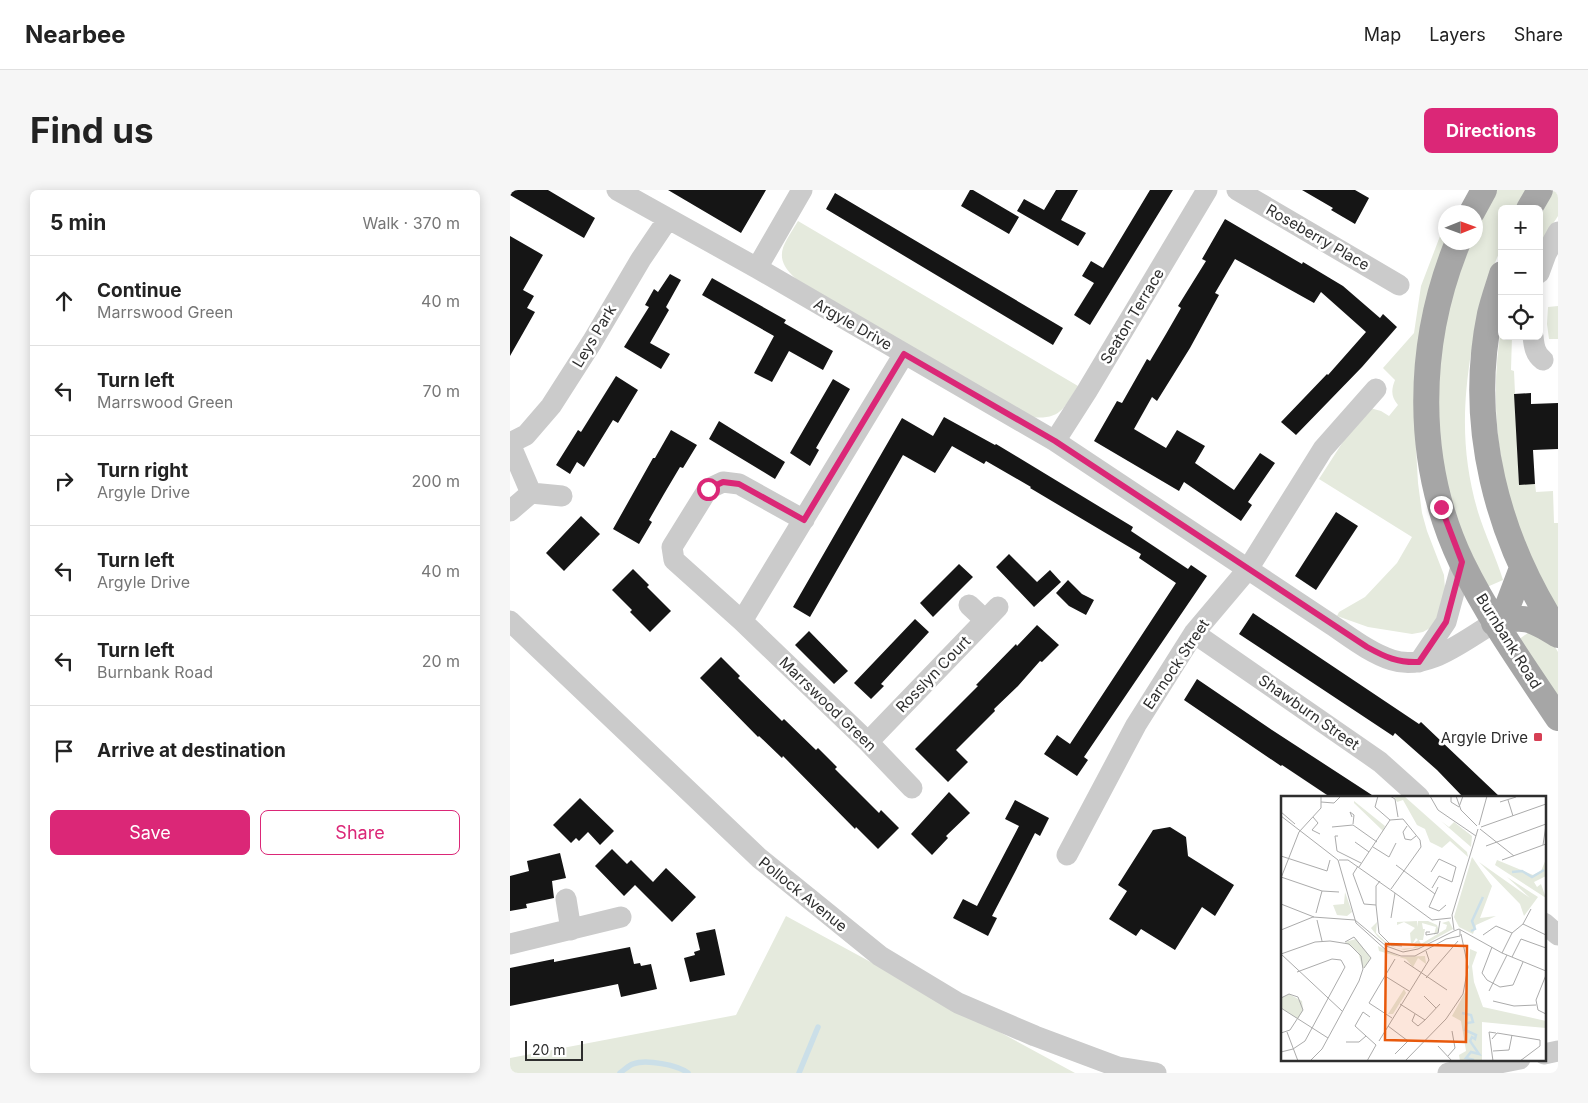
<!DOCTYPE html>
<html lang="en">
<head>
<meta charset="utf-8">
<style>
  :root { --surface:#fff; --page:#f6f6f6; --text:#222; --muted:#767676; --line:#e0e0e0; --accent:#db2777 }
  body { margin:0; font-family:Inter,sans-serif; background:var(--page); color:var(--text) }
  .controls { position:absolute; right:15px; top:15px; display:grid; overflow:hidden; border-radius:8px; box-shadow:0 2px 12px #0003 }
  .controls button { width:45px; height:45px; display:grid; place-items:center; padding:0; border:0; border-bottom:1px solid var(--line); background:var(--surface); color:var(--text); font:25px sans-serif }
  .compass { position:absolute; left:928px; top:15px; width:45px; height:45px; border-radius:50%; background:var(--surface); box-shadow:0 2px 12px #0003; rotate:89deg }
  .scale { position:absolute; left:15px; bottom:12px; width:58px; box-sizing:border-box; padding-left:5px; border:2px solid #2e2e2e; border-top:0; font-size:14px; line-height:18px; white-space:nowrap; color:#2e2e2e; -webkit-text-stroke:4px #fff; paint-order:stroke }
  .stop { position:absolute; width:15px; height:15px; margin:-11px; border:4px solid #db2777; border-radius:50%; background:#fff }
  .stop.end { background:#db2777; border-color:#fff; box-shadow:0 1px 5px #0008 }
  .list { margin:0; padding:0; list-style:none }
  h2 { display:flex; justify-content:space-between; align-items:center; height:65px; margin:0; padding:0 20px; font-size:21px }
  h2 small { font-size:16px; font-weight:400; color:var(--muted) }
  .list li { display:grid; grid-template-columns:32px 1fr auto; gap:15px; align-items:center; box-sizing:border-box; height:90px; padding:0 20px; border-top:1px solid var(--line) }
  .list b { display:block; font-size:19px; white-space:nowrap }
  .list p { margin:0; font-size:16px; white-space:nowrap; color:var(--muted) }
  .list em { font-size:16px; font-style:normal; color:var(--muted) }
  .actions { display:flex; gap:10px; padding:15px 20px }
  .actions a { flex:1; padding:11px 0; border:1px solid var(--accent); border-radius:8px; text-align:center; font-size:18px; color:var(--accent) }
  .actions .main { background:var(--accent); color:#fff }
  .icon { flex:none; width:28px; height:28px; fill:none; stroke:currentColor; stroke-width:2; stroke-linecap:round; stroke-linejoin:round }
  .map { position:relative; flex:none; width:1048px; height:883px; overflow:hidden; border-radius:8px }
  header { display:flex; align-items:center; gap:30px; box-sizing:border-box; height:70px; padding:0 25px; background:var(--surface); border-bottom:1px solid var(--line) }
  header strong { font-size:24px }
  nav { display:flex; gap:28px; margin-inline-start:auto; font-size:18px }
  .intro { display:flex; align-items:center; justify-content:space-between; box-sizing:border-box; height:120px; padding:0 30px }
  h1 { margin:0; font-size:35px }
  .button { padding:12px 22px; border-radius:8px; background:var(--accent); color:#fff; font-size:18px; font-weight:700 }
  main { display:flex; gap:30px; padding:0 30px }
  aside { flex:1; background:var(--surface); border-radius:8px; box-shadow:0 2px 12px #0003 }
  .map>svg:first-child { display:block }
</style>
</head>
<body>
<header>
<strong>Nearbee</strong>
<nav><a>Map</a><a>Layers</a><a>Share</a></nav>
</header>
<div class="intro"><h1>Find us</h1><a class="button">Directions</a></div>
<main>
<aside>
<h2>5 min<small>Walk · 370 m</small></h2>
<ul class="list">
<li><svg class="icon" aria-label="ahead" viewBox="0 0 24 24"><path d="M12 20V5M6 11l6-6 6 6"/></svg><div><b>Continue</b><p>Marrswood Green</p></div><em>40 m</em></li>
<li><svg class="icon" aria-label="left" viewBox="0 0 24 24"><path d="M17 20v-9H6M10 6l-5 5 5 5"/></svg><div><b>Turn left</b><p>Marrswood Green</p></div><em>70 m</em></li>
<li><svg class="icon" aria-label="right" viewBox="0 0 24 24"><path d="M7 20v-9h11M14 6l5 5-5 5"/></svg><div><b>Turn right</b><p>Argyle Drive</p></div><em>200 m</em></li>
<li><svg class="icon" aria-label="left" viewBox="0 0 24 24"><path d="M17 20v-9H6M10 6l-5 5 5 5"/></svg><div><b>Turn left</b><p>Argyle Drive</p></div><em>40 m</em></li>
<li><svg class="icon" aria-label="left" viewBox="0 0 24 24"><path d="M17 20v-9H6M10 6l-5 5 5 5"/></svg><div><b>Turn left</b><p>Burnbank Road</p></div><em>20 m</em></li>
<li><svg class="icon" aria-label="arrive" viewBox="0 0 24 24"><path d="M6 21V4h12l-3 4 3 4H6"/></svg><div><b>Arrive at destination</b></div></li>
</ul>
<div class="actions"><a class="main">Save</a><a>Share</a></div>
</aside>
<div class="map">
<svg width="1048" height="883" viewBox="0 0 1048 883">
  <rect width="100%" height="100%" fill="#fff"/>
  <!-- green -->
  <path fill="#e5eadd" d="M987,0H1017L1007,19H992C992,30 993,42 992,53C990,64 983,75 980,85C973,111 965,137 961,163C952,220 952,267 968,322C975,345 986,367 993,390L977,397L947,332L933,278L926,205L936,121L959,53L966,52V38Z
    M1044,0H1048V26L1037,43L1029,60V28Z
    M288,31L568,196C553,220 550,230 520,227L286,89C261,66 274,55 288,31Z
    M935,33L936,53L905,241L908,293L912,323L917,341L934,385L935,399L931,424L920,438L913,442L902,444L858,437L827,426L829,422L855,407L887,373L902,347L809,289L847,230L860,218L871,221L879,226L888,215C881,207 881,200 885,190L873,178L904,143L911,96Z
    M1048,116V149H1039L1037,134L1038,117Z
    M992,132V146H1002L1001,180L1004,181L1009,294H1025L1026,302L1043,301L1044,333H1048V421C1039,403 1027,386 1019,367C988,290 978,214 992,132Z
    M1022,440L1045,457L1048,462V508L1008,450Z
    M276,726L565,883H0V868L226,825Z"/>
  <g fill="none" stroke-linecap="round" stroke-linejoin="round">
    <!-- stream -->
    <path stroke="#cbdfe8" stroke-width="5.5" d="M110,883C114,880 119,875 123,874C136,869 168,875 178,883
      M289,883L308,837"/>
  </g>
  <!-- building -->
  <path fill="#151515" d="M0,0H38L85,28L74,48L0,5Z
    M158,0H256L231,43Z
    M460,0H463L509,27L499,44L451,16Z
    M546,0H568L551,30L576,43L568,56L507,21L514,9L534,20Z
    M640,0H663L580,135L564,125L584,93L572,86L581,71L593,78Z
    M792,0H845L859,8L845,34L821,20L823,18Z
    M325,3L553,138L543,155L316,19Z
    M715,29L792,74L793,72L833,96L870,128L873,124L887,137L852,177L786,245L771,232L817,184L818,185L856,142L811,102L804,113L725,69L705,103L709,105L680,158L647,211L642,207L624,239L656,258L667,240L695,256L685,273L724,300L750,263L765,273L738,312L742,315L731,331L674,292L669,301L584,251L607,211L612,213L637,169L640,171L656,144L671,118L668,116L696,71L692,69Z
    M0,46L33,65L13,100L24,106L17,118L25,122L0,166Z
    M160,84L171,90L156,117L159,120L140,153L160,164L151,179L114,157L139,117L135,115L144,99L148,102Z
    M202,88L276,130L274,133L323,161L313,180L279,161L262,192L244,183L264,146L192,105Z
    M106,186L128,200L108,233L103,230L74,277L67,272L60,284L46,275L68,240L71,242Z
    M323,189L340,199L306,258L309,260L300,276L280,263Z
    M1021,203V214L1048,213V259L1023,260L1025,294L1009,295L1004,204Z
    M434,227L485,255L486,254L623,337L621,341L678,379L681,375L697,386L574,567L578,570L567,586L534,564L547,545L560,554L666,393L629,368L631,364L520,298L521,297L476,271L474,274L442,256L425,283L393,265L300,427L283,417L392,228L423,246Z
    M209,231L275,272L265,289L199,249Z
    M161,240L187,255L173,278L170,277L154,304L139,330L142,332L129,354L103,339L143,268H145Z
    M826,322L848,336L806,400L785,386Z
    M71,326L90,344L54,381L36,363Z
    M499,364L527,392L540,380L551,392L524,417L486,377Z
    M449,374L463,387L423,427L410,413Z
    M123,379L139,395L137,397L161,421L140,442L120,422L122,420L102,400Z
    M558,390L572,404L584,410L576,425L559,416L546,403Z
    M743,423L909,534L911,532L990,607H953L927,580L885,543L883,546L729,444Z
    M405,429L419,442L371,494L374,496L361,509L344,493Z
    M527,435L549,455L532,472L530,471L508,496L484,519L485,521L446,560L458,572L438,592L405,559L468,496L466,495L506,454L507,456Z
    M299,441L338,481L324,494L285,455Z
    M211,467L230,486L228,488L272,531L274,529L306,560L308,558L327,577L325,579L369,623L371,620L389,638L368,659L346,637L345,639L273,566L272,568L249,546L248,547L190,488Z
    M687,489L762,540L865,607H820L772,575L771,576L674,510Z
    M439,602L460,623L436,646L438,648L422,665L401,644Z
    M70,608L104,641L90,655L78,642L69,651L66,648L61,653L43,635Z
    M505,610L539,628L530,646L525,643L504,684L482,726L487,728L478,746L443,728L453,709L467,716L509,636L495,629Z
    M660,637L676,647L678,666L724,695L705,726L692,717L665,760L631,739L626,746L599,729L617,701L608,695L643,640Z
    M102,659L117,674L121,670L143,692L156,678L186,707L162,732L125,695L114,706L85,676Z
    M50,663L56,688L42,691L44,708L16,714L17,718L0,721V686L19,681L17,671Z
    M205,739L215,785L180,792L174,768L185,765L184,762L190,760L186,743Z
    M120,757L124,774L130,773L131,776L141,774L147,799L111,807L108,794L0,816V778L44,769V772Z"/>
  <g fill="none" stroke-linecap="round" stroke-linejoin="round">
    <!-- minor -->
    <path stroke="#cbcbcb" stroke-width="21" d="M107,0L247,78L545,251L822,435C840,447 860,463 882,470C918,482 955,449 984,433
      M727,0L889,95
      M247,78L292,0
      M1029,83L1036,64L1048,42
      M1023,146C1024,156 1025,164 1033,170
      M394,164L232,431L358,552L402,598
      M545,251L577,201L697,0
      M0,253L16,245L41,216L82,152L131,69L158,29
      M0,254L21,303L52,306
      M0,321L21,303
      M459,415L475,430
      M0,431L249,668L370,766L448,813L525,846L608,877L646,883
      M232,431L164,370L162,357L198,299L213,292L229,294L294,330
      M684,443L870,572L909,607
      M909,472L936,432L952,373
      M358,552L488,417
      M557,665L626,535L684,443L738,379L813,259L866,199
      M56,709L61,740
      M1034,733L1048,745
      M0,754L111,727
      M1034,864L1048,861
      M938,883L1010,869"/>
    <!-- major -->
    <path stroke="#a6a6a6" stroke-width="26" d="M1019,19L1030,0
      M962,22L974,0
      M948,52C906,154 904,273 952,373C979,428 1014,477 1048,528
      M992,84C988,97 983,111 980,124C957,235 987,348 1048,442
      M984,433C1014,424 1022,429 1048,445
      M984,433L998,415L1012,378"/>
  </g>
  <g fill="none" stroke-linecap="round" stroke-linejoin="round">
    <!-- route -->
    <path stroke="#db2777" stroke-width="6" d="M198,299L213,292L229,294L294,330L394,164L545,251L857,457C875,467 888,473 909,472L936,432L952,372L931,317"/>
  </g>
  <!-- markers -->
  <rect fill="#d63f54" stroke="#fff" stroke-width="2" x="1023" y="542" width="10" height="10" rx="2.5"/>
  <g text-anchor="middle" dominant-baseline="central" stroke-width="5" stroke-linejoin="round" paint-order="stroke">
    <!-- street labels -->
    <g font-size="15" fill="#2e2e2e" stroke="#fff">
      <text transform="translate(808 47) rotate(30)">Roseberry Place</text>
      <text transform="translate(622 126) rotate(-59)">Seaton Terrace</text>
      <text transform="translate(343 134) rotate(30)">Argyle Drive</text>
      <text transform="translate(84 146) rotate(-59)">Leys Park</text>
      <text transform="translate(999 451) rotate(58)">Burnbank Road</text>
      <text transform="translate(666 474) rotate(-56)">Earnock Street</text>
      <text transform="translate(423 484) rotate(-46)">Rosslyn Court</text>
      <text transform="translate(318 514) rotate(44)">Marrswood Green</text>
      <text transform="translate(799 522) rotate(35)">Shawburn Street</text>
      <text transform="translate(293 704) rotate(39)">Pollock Avenue</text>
    </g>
    <!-- poi labels -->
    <g font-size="15" fill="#2e2e2e" stroke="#fff" text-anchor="end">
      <text x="1018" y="547">Argyle Drive</text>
    </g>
  </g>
  <!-- overview -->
  <g transform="translate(771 606)">
    <rect width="265" height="265" fill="#fff"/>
    <path d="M113,0H123L186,56L187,61L169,45L161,52L149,46L144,33L136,29L122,4L116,6ZM73,5L104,30L102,35L73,7ZM160,25L168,31L173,26L191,40L190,51ZM191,61L211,90L199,122L215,120L195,129L192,138L178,131L173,121ZM265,63V80L253,86L256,91L260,88L265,102L214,69L216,64L252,79L260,75ZM198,66L249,102L226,81L257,101L243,120L239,108ZM64,96L71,116L66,120L56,119L52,109L63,108ZM136,125L137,131V125H147L156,129L158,135L153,139L155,131L141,127L142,133H136H144L142,144H138L140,148L165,133L166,129L161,127L168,125L172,133L139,151L123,154L106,149L97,141L90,132L96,126L95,137L106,147L118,153L132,152L138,147H133L137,144L135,142L132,147H130L129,137L134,132L123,126L116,129V126ZM75,143L90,162L82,173L77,156L64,146ZM97,150L119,161L144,160L145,168L137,162L132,171L125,163L98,155ZM189,153L196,156L191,170L193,186L202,211L265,225V232L201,226V265H179L178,259L185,255L180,225L171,220L186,193ZM123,193L125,197L112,218H107ZM8,198L21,205L22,214L17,223L0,212V202Z" fill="#e5eadd"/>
    <path fill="none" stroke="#cbdfe8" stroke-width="2.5" d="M231,76L241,75L251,81L263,74M190,135L194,133L191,125L202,101M181,217L190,219L192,226L186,227L184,234L195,239L194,243L191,241L189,245L198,258L190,256L185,262L193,264L187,265"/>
    <path fill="none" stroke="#ababab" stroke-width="1" d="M97,0L94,11L109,24M109,0L114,3L117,21M149,0L157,14L195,40M170,0V6L178,11L182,0M175,0L180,14L196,30M227,4L232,20M40,6L53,7L60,0M219,6L235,1M0,16L14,28M0,20L57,64L75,127L106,155L120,160H134L165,143L179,140V134M32,21L37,27L31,34L39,38M71,21L69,16L73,19L72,28M198,29L206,0M126,30L122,36L124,43L130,44L135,40M51,31L72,29L96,46M200,31L265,8M199,33L233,60M57,40H54L56,55L80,67M74,46L88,56M262,49L265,29M205,50L265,28M92,51L108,61L115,47M0,60L46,75L49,64M58,64H67L114,97L110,122M221,64L265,48M115,69L154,98M77,70L72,78L83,108L95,109M78,71L109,24L122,23L139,44L140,51L110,93M150,76L158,63L175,71L171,86L158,80L151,92M0,81L41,95L58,96M0,82L18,36L40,12V0M99,85L95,90V109L98,137L110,149L121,150M157,91L148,111L158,115L165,109M114,97L151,124L170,122M0,108L33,121M35,117L41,95M32,121L74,124L105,150L122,156L137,153L173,135M36,124L41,145M242,128L265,139M0,134L32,121M173,134L171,119L197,33M173,135L178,133L221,157L265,175M149,136H145V139L157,137L159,125M202,139L215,130L231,137M64,146L73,141L90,162L83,172M211,151L201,177L206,184L219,191L232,189L242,166M221,157L231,137L242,128L250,113M0,158L34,146L49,145L68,148L80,160L82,173L78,185L41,253L29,265M0,158L61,215M231,161L240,143L265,152M123,165L166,194M265,179L255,204L257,214L265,218M104,180L128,195M145,182L177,145M208,195L226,159M143,200L155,212M0,202L8,198L17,201L22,214L9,234L0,237M212,205L233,210L255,209M119,208L144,224L159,208M0,212L47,242M134,218L131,225L137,230L144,224M111,222L88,207L114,163M107,230L127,245L114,258M6,236L17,265M211,243L216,237L259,244V250L239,265M98,245L148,164L145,155M65,246H78L85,240M157,250L171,265M212,255L228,254L231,239M0,256L12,253L24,245L64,171L60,164L51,163L16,176M167,260L174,252L171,235M86,265L95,249L74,230L82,216L89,221M124,265L165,223L182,198L187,171L180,138M212,265L208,236L215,237"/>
    <path fill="#e8590c" fill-opacity="0.15" stroke="#e8590c" stroke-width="2.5" d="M105,148L186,150L185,246L104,244Z"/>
    <rect width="265" height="265" fill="none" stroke="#2e2e2e" stroke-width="2.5"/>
  </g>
</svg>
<div class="controls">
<button>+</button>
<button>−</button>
<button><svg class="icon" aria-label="locate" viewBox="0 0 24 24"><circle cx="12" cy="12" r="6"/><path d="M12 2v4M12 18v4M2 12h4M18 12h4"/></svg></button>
</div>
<svg class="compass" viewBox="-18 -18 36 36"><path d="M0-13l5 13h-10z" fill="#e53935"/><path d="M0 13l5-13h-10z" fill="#767676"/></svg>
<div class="scale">20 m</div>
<div class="stop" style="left:198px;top:299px"></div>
<div class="stop end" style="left:931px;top:317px"></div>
</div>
</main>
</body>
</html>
